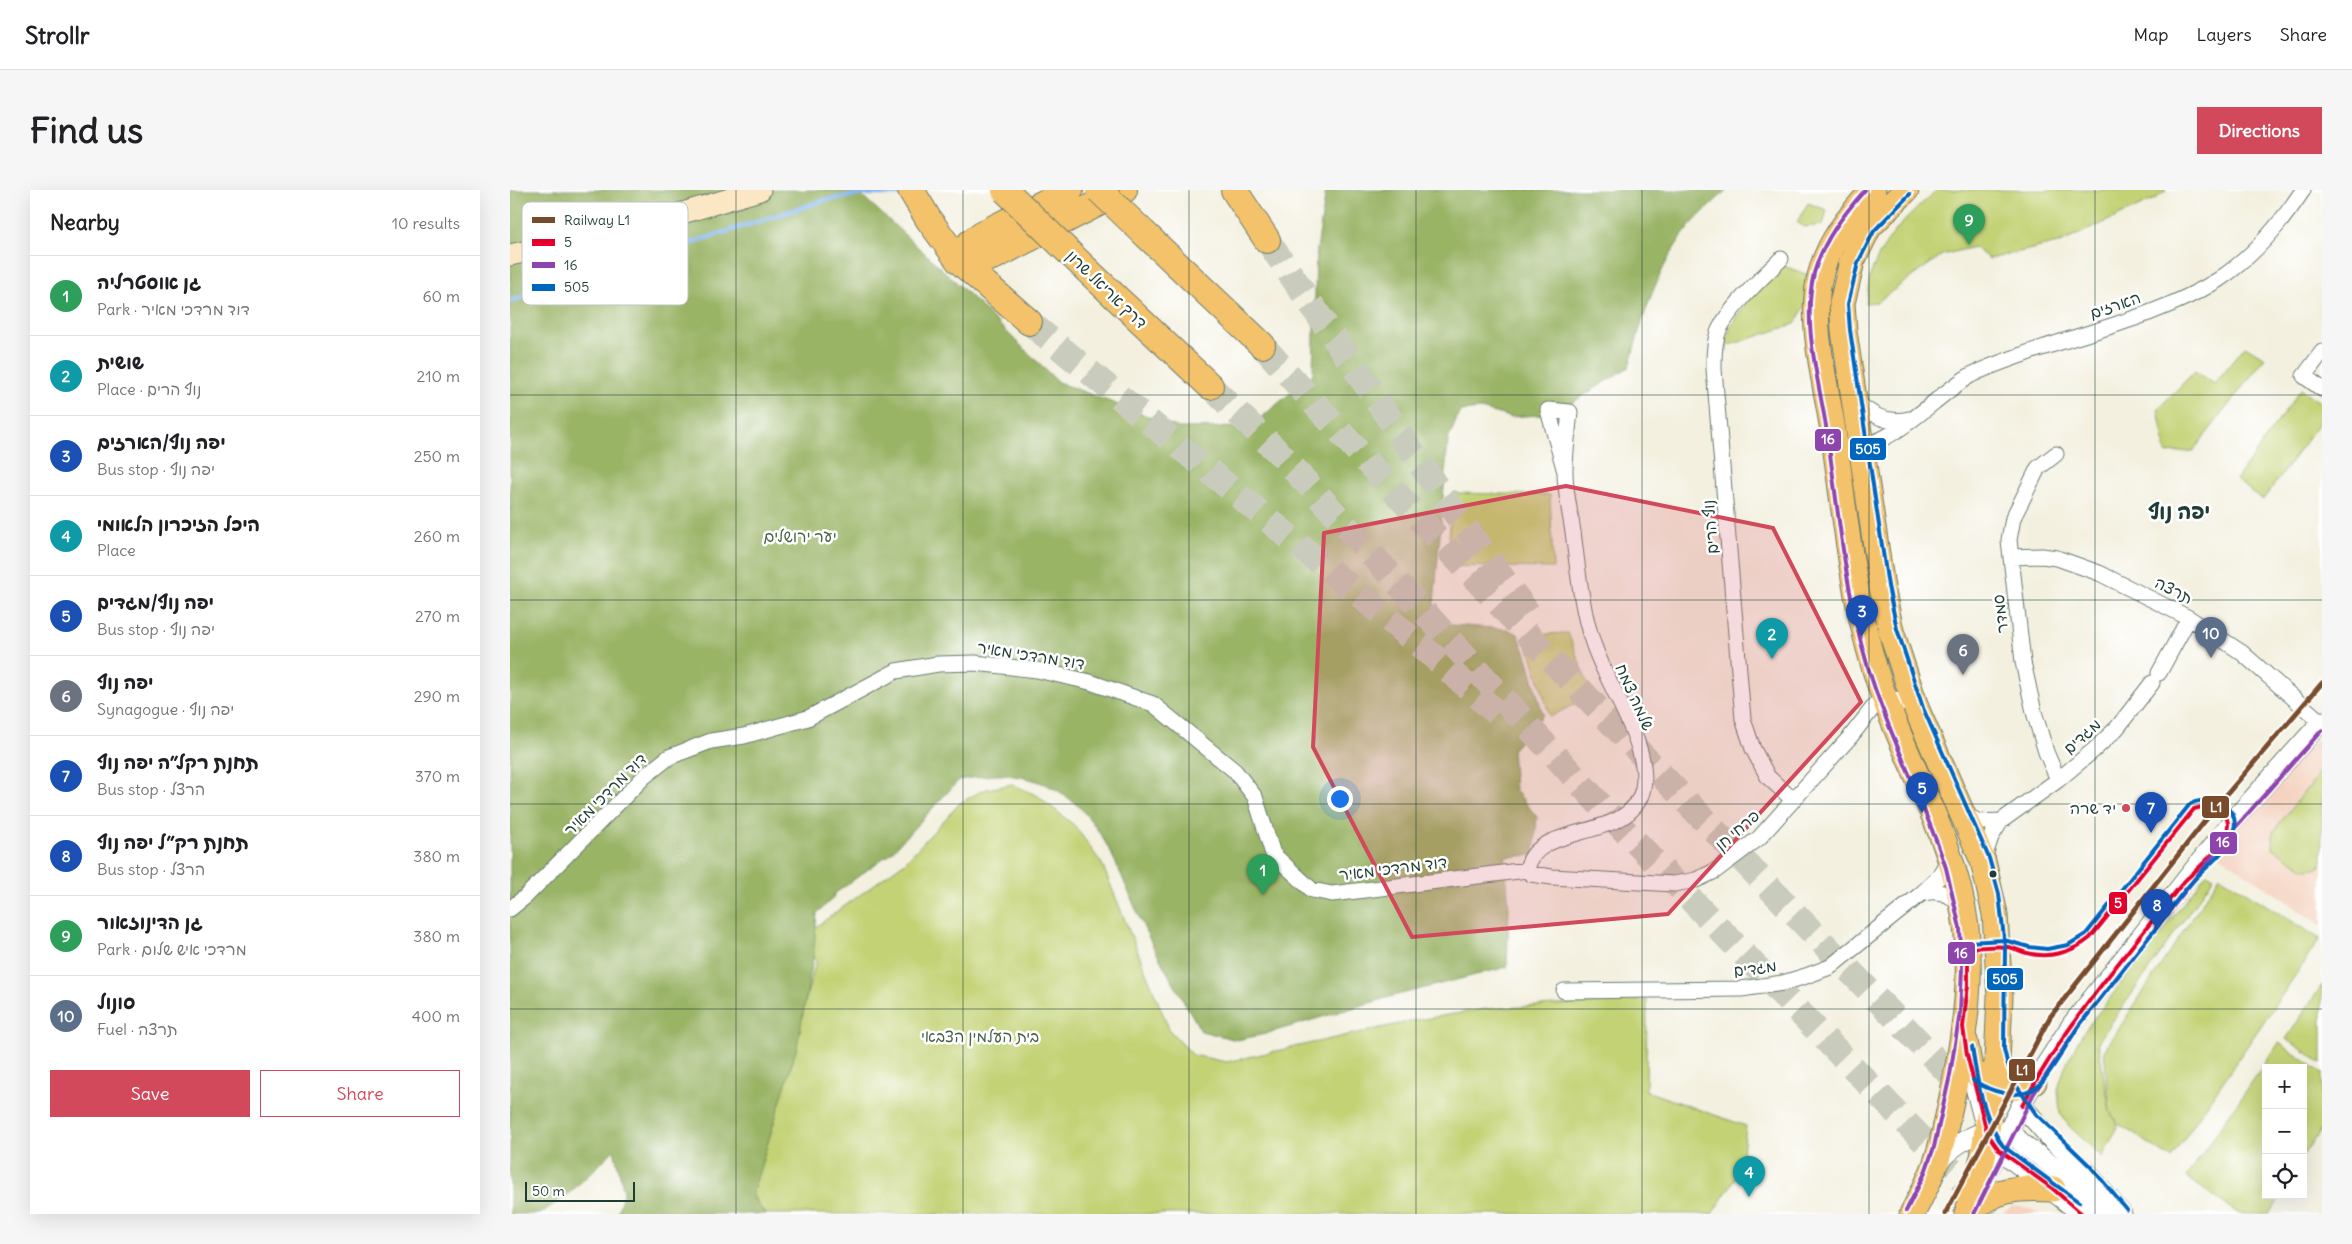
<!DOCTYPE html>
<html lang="en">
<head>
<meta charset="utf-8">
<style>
  :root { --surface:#fff; --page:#f6f6f6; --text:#202124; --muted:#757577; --line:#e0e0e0; --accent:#d1495b }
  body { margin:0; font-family:Delius,"Playpen Sans Hebrew",sans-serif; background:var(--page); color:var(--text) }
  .controls { position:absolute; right:15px; bottom:15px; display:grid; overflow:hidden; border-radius:0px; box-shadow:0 5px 20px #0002 }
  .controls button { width:45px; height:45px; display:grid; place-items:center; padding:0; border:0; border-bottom:1px solid var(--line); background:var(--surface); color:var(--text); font:25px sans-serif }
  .scale { position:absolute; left:15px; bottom:12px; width:110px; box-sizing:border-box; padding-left:5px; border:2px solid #1f3d34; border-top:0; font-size:14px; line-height:18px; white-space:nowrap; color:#1f3d34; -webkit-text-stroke:4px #fff; paint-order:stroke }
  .you { position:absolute; left:829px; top:608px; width:18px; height:18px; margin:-12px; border:4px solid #fff; border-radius:50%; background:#1a73e8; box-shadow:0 0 0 8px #1a73e833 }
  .badge { display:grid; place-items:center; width:32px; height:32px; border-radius:50%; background:var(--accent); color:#fff; font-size:16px; font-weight:700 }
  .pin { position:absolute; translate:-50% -41px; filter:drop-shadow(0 1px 2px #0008) }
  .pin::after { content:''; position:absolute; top:26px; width:18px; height:15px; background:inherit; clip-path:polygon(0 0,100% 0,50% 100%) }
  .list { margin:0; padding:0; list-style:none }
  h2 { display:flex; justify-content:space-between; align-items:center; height:65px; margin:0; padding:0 20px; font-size:21px }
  h2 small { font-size:16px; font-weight:400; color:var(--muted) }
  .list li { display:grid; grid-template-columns:32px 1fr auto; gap:15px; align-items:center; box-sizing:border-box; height:80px; padding:0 20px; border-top:1px solid var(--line) }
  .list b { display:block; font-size:19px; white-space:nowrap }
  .list p { margin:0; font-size:16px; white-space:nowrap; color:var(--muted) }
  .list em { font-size:16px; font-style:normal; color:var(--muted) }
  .actions { display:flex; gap:10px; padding:15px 20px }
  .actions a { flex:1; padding:11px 0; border:1px solid var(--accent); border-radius:0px; text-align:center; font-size:18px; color:var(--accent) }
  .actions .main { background:var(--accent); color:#fff }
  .icon { flex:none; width:28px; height:28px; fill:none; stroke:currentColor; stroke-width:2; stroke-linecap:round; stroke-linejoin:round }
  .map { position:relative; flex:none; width:1812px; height:1024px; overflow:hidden; border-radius:0px }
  header { display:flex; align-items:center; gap:30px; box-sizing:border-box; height:70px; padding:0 25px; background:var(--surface); border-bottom:1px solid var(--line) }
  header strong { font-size:24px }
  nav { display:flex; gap:28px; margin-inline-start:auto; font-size:18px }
  .intro { display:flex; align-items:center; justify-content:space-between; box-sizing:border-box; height:120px; padding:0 30px }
  h1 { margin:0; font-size:35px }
  .button { padding:12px 22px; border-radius:0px; background:var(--accent); color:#fff; font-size:18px; font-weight:700 }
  main { display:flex; gap:30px; padding:0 30px }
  aside { flex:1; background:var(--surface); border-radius:0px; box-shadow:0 5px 20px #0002 }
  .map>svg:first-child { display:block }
</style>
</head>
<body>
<header>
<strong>Strollr</strong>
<nav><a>Map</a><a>Layers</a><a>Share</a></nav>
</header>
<div class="intro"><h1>Find us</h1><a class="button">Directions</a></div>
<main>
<aside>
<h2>Nearby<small>10 results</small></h2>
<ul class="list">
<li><span class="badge" style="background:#2e9e5b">1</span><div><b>גן אוסטרליה</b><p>Park · דוד מרדכי מאיר</p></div><em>60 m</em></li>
<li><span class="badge" style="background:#0f9aa8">2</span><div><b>שושית</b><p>Place · נוף הרים</p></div><em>210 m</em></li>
<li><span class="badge" style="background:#1a4fb4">3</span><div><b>יפה נוף/הארזים</b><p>Bus stop · יפה נוף</p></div><em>250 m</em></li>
<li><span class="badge" style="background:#0f9aa8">4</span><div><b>היכל הזיכרון הלאומי</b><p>Place</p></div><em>260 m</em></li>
<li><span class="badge" style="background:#1a4fb4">5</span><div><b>יפה נוף/מגדים</b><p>Bus stop · יפה נוף</p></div><em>270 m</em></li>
<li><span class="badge" style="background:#6b7280">6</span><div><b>יפה נוף</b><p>Synagogue · יפה נוף</p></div><em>290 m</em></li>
<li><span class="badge" style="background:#1a4fb4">7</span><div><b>תחנת רקל״ה יפה נוף</b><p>Bus stop · הרצל</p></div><em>370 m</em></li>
<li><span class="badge" style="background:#1a4fb4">8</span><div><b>תחנת רק״ל יפה נוף</b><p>Bus stop · הרצל</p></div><em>380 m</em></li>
<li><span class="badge" style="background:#2e9e5b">9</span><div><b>גן הדינוזאור</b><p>Park · מרדכי איש שלום</p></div><em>380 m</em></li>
<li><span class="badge" style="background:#5c6f8a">10</span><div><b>סונול</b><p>Fuel · תרצה</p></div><em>400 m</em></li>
</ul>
<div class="actions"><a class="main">Save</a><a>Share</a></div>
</aside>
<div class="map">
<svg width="1812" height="1024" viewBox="0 0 1812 1024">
  <rect width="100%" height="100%" fill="#fff"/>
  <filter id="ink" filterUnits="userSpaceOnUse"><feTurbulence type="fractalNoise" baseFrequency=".02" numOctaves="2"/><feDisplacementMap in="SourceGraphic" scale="10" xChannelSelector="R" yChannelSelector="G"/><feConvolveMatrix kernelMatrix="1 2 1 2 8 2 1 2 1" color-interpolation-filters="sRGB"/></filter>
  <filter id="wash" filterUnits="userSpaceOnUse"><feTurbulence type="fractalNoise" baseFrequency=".0096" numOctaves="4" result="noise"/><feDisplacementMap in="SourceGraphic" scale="20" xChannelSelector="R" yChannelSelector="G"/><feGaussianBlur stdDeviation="1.12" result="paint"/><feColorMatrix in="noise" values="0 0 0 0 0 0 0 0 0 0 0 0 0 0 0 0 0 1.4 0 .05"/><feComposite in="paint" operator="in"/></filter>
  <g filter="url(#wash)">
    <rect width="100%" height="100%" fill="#f3f0df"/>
    <!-- built -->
    <path fill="#f4d3c0" d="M1810,546L1812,548V736L1710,666L1724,648L1727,638Z
      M1502,1016L1518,1018L1530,1024H1492Z"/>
    <!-- green -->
    <path fill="#c3d274" stroke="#718854" d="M1427,0H1657L1645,9L1552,52L1479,69L1464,57L1432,65L1367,112L1356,113C1358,102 1358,89 1363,78C1376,46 1402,22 1427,0Z
      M1298,13L1317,20L1313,35L1294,37L1287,32Z
      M1271,75L1296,84L1298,110L1285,134L1217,156C1214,129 1254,95 1271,75Z
      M1735,156L1755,168L1683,261L1656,263L1648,219L1685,181L1704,194Z
      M1791,199L1812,214V229L1753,310L1726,290Z
      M943,303L1040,305L1043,378L936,376Z
      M1058,443L1082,505L1040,527L1015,445Z
      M1812,578V672L1808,678L1795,679L1763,658V642L1797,598L1801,597L1800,596Z
      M502,594L528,606L565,636L592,674L660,841L683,865L716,872L907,830L975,819L1137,810L1136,901L1236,936L1231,980L1202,1024H255L242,1005L306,772L299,742L395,672L450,613L473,600Z
      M1697,683L1704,687L1588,852L1600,922L1594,861L1710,686L1810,749L1661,968L1607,933L1601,923L1608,937L1592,967L1559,936L1550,923L1548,899L1555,877L1572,844Z
      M1812,795V873L1776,849Z
      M1769,853L1812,883V938L1793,965V878H1756V1005H1772L1759,1024H1729L1676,987Z"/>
    <!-- forest -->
    <path fill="#9ab466" stroke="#5c784d" d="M0,0H346L446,92L548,192L669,238L740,237L803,184L806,66L816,0H1217C1204,12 1190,24 1179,37C1147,77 1132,129 1119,177L1044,224L1000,227L971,219L950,221L938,250L924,414L941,435L997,439L1008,444L1017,467L1033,525L1002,560L1005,600L1027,627L1024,665L995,667L999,719L997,777L883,806L755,844L727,850L691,841C673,809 653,777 637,744C604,675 588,592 495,585C480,584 464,588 449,590L377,667L376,666L323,705L324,707L307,723L303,769L287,857L242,1005L255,1024H107L114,1001L104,960L63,1000L30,1024H0Z"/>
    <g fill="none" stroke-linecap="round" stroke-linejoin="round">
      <!-- stream -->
      <path stroke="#87b8f3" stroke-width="4.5" d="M0,111L315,10L353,4H393"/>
    </g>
  </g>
  <g filter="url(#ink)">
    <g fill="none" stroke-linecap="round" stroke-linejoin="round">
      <!-- trunk-tunnel -->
      <path stroke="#c9ccbd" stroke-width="26" stroke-dasharray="26 13" stroke-linecap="butt" d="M757,50L927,298L1022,429
        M519,132L923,466L987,523
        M752,155C981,412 1221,658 1460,905
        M700,196L772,266L1090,615L1484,1024
        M1504,951L1556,1010"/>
      <!-- minor casing -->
      <g stroke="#697c70" stroke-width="17">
        <path id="minor" d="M1271,69C1253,87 1219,118 1209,140C1204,152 1204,166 1204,179L1233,529L1243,559L1258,587L1283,610
          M1812,162L1794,186L1812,199
          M1344,210C1361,224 1376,235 1399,229
          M1343,256C1382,258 1427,204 1461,185C1479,176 1498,170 1517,163C1578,142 1654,124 1708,90C1743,67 1770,35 1793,0
          M1546,264L1528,278L1503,328L1499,350L1513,472L1524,522L1536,562L1548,590
          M1501,367L1532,366L1547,368L1589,383L1679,428L1731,462L1812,533
          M1649,483L1679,428
          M1452,623L1469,632L1491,631
          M1473,671L1481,647L1491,631L1548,590L1585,559L1607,538L1642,493
          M1017,680C1025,630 1122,654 1133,598C1141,555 1096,494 1083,453C1071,418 1068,379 1063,342C1060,322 1055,301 1055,282C1055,262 1058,241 1060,222L1038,220L1055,282
          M1017,680L1021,684L1042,687L1164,694L1186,690L1205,681L1249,648L1341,546L1369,510C1382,504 1395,513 1407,520
          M1411,704C1428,698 1441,704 1452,716
          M0,719L15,707L135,586L159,567L201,551L234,546L298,528L386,481L428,474L465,473L527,480L580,492L643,514L725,581L745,607L763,664L802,700L822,704L1017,680
          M1054,801L1231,799L1273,793L1296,786L1320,777L1411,704L1428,688L1440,667"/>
      </g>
      <!-- tertiary casing -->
      <g stroke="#697c70" stroke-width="21">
        <path id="tertiary" d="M1460,878L1477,943L1484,956L1572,1024
          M1512,916L1541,949L1576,981L1612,1024
          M1427,974C1441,956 1474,933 1498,943C1506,946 1513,955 1520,959C1548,979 1573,1001 1598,1024
          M1474,989L1518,902L1562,834L1719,635L1812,531"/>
      </g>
      <!-- secondary casing -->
      <g stroke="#697c70" stroke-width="23">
        <path id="secondary" d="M0,65L122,38L250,0"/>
      </g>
      <!-- primary casing -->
      <g stroke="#697c70" stroke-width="27">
        <path id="primary" d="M1363,0C1340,26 1318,52 1310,86C1299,131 1315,190 1322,235C1336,325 1342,418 1373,504C1401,583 1445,652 1456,737C1463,793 1453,852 1442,907C1437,930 1433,953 1425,975C1419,992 1410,1008 1402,1024
          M1396,0L1359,37L1342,71L1332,113L1334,141L1372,397L1381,441L1407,520L1473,671L1485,724L1490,807L1487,872L1473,967L1457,1024
          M1455,851L1460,878C1478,897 1500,903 1524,892
          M1457,1024C1483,998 1508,997 1543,999"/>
      </g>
      <!-- trunk casing -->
      <g stroke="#697c70" stroke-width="28">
        <path id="trunk" d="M401,0L419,30L449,71L519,132
          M724,0L757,50
          M635,44L752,155
          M449,71L467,72L485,66L614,0
          M449,71L460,53L472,44L560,0
          M577,80L700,196"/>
      </g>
      <!-- minor -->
      <use href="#minor" stroke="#fff" stroke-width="15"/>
      <!-- tertiary -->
      <use href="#tertiary" stroke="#fff" stroke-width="19"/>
      <!-- secondary -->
      <use href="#secondary" stroke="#fbe7c3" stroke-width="21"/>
      <!-- primary -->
      <use href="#primary" stroke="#f4c26a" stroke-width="25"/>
      <!-- trunk -->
      <use href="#trunk" stroke="#f4c26a" stroke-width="26"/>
      <!-- trunk-bridge casing -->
      <g stroke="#697c70" stroke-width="28" stroke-linecap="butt">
        <path id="trunk-bridge" d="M495,0L577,80
          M589,0L635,44"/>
      </g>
      <!-- trunk-bridge -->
      <use href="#trunk-bridge" stroke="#f4c26a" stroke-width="26"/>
      <!-- bus-1 casing -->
      <g stroke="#fff" stroke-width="8">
        <path id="bus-1" d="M1458,758C1471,758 1485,755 1498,757C1504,758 1510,761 1517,763C1539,769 1563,762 1580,748L1684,619C1704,612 1726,624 1715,646C1708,662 1692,674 1680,686C1672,692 1667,701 1660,709C1606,776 1552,840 1512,916
          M1458,758V795L1453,837L1457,865L1477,943L1489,960L1543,999L1572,1024"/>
      </g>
      <!-- bus-2 casing -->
      <g stroke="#fff" stroke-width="8">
        <path id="bus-2" d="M1355,0C1333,25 1313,51 1304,83C1292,133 1308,187 1316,236C1328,315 1334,397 1357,474C1378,544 1413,609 1436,678L1450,738L1452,779L1450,822L1440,885L1424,957L1414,985L1396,1021
          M1464,1024L1523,905L1567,838L1724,639L1812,540"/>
      </g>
      <!-- bus-3 casing -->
      <g stroke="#fff" stroke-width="8">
        <path id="bus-3" d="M1400,4L1364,41L1348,73L1338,114L1340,140L1378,396L1387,439L1413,518L1479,668L1489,704L1495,757L1494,859L1497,872L1506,895L1526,924L1580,976L1617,1020
          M1458,752L1494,750L1519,757L1537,759L1558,755L1576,744L1680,614C1699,605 1730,614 1724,640C1718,663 1697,675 1682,692C1669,706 1658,722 1647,737C1622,768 1597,800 1572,832C1562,844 1537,891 1527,897C1508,911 1481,902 1463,890
          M1462,857C1467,890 1473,928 1493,956L1569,1012"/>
      </g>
      <!-- bus-1 -->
      <use href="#bus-1" stroke="#e4002b" stroke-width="4"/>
      <!-- bus-2 -->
      <use href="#bus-2" stroke="#8e44ad" stroke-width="4"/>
      <!-- bus-3 -->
      <use href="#bus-3" stroke="#0065bd" stroke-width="4"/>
      <!-- rail-1 casing -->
      <g stroke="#fff" stroke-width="9">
        <path id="rail-1" d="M1435,1024L1540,827L1706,617L1812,493"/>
      </g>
      <!-- rail-1 -->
      <use href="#rail-1" stroke="#7a4b2a" stroke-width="5"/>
    </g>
  </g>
  <!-- marked area -->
  <path fill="#d1495b" fill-opacity="0.2" stroke="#d1495b" stroke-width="4" stroke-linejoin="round" d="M1056,296L1263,338L1351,512L1158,724L902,747L803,557L814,343Z"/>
  <!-- grid -->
  <path fill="none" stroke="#1f3d34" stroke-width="1" stroke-opacity="0.55" d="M226,0V1024M453,0V1024M679,0V1024M906,0V1024M1132,0V1024M1359,0V1024M1585,0V1024M0,205H1812M0,410H1812M0,614H1812M0,819H1812"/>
  <!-- markers -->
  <circle fill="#d1495b" stroke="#fff" stroke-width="2" cx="1616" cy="618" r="5"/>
  <circle fill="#1f3d34" stroke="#fff" stroke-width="2" cx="1483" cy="684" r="4.5"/>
  <g text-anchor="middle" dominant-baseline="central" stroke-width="5" stroke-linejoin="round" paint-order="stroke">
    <!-- street labels -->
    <g font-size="16" fill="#1f3d34" stroke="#fff">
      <text transform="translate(597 99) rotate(44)">דרך אריאל שרון</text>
      <text transform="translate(1605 115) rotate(-19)">הארזים</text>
      <text transform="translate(1200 337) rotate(-95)">נוף הרים</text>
      <text transform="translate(1664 400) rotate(27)">תרצה</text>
      <text transform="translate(1490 424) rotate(-97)">סמדר</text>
      <text transform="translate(521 465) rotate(9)">דוד מרדכי מאיר</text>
      <text transform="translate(1125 507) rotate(66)">שלמה צמח</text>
      <text transform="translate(1572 546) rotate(-42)">מגדים</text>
      <text transform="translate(95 604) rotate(-45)">דוד מרדכי מאיר</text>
      <text transform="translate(1227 640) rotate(-41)">פרחי חן</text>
      <text transform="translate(883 678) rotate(-7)">דוד מרדכי מאיר</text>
      <text transform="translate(1245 778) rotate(-7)">מגדים</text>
    </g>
    <!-- park labels -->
    <g font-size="16" fill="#486244" stroke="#fff">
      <text x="290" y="346">יער ירושלים</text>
      <text x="470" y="846">בית העלמין הצבאי</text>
    </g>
    <!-- poi labels -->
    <g font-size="16" fill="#1f3d34" stroke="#fff" text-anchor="end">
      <text x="1606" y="618">יד שרה</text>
    </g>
    <!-- district labels -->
    <g font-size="21" font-weight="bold" fill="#1f3d34" stroke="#fff">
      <text x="1669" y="321">יפה נוף</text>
    </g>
  </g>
  <!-- legend -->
  <rect x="12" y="12" width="166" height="103" rx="8" fill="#fff" stroke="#bcc5c2" stroke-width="1"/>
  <rect x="22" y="27" width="23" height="6" fill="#7a4b2a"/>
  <rect x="22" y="49" width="23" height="7" fill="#e4002b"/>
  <rect x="22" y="72" width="23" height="6" fill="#8e44ad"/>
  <rect x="22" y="94" width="23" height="7" fill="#0065bd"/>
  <g font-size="14" fill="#1f3d34">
    <text x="54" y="35">Railway L1</text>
    <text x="54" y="57">5</text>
    <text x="54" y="80">16</text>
    <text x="54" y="102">505</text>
  </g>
  <g stroke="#fff" stroke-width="2">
    <rect x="1304" y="238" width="28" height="24" rx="5" fill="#8e44ad"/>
    <rect x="1339" y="247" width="38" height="24" rx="5" fill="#0065bd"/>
    <rect x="1691" y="605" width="29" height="24" rx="5" fill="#7a4b2a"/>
    <rect x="1699" y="641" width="29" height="24" rx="5" fill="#8e44ad"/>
    <rect x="1598" y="701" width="20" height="24" rx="5" fill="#e4002b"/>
    <rect x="1437" y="751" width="29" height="24" rx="5" fill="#8e44ad"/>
    <rect x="1476" y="777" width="38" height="24" rx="5" fill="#0065bd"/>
    <rect x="1498" y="868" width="28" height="24" rx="5" fill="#7a4b2a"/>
  </g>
  <g font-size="14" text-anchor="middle" font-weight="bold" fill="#fff">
    <text x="1318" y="254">16</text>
    <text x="1358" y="264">505</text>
    <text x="1706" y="622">L1</text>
    <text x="1713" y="657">16</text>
    <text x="1608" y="718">5</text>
    <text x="1451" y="768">16</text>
    <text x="1495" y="794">505</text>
    <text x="1512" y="885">L1</text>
  </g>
</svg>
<div class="controls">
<button>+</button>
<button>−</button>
<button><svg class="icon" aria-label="locate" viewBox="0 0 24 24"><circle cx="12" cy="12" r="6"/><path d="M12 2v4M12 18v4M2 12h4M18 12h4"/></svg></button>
</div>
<div class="scale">50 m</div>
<div class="you"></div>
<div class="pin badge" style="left:753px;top:705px;background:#2e9e5b">1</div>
<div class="pin badge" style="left:1262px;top:469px;background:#0f9aa8">2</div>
<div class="pin badge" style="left:1352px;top:446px;background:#1a4fb4">3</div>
<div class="pin badge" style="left:1239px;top:1007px;background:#0f9aa8">4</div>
<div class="pin badge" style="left:1412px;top:623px;background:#1a4fb4">5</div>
<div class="pin badge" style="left:1453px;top:485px;background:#6b7280">6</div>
<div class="pin badge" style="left:1641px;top:643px;background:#1a4fb4">7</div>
<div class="pin badge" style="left:1647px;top:740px;background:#1a4fb4">8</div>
<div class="pin badge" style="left:1459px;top:55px;background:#2e9e5b">9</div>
<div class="pin badge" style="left:1701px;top:468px;background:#5c6f8a">10</div>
</div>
</main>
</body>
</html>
